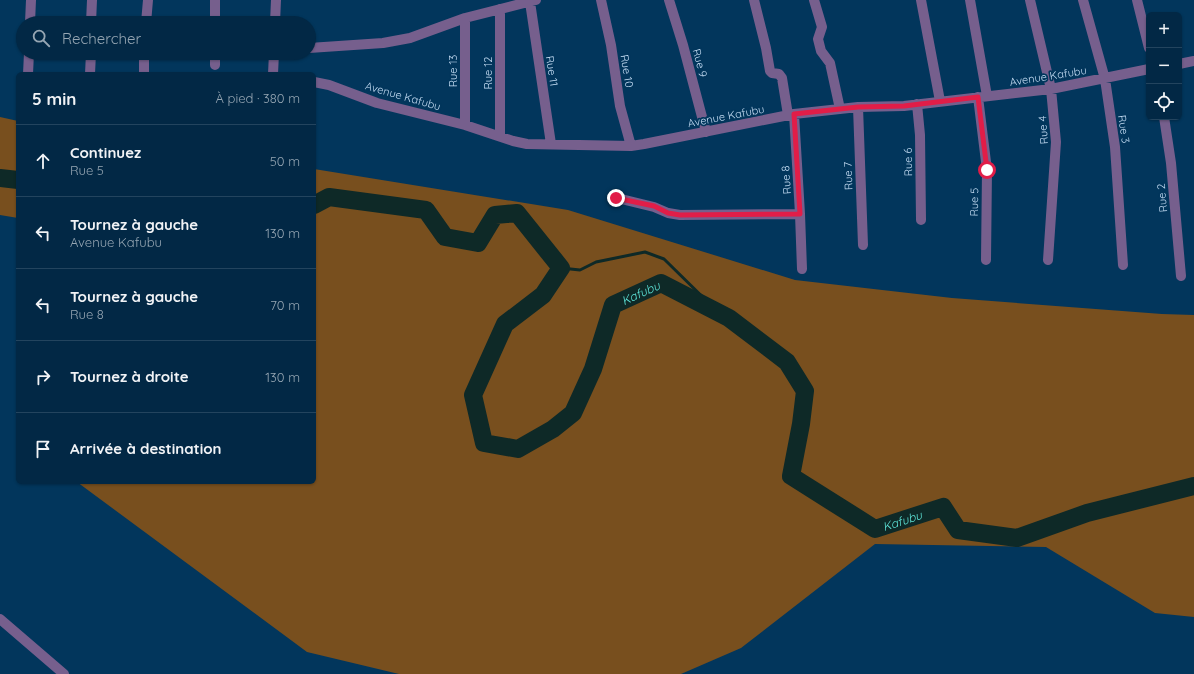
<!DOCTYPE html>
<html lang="fr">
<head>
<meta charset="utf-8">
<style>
  :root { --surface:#022845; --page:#0c304c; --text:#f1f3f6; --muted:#96a6b3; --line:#23445e }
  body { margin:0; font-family:Quicksand,sans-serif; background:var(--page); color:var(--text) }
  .controls { position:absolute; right:12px; top:12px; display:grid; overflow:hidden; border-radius:6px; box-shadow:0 1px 3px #0004 }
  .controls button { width:36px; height:36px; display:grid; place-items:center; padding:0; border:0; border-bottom:1px solid var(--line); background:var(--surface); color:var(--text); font:20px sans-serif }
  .stop { position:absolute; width:12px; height:12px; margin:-9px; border:3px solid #e11d48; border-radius:50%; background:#fff }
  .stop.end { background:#e11d48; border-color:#fff; box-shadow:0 1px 4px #0008 }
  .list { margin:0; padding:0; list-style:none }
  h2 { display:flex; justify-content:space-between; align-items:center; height:52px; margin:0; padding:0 16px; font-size:17px }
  h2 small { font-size:13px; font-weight:400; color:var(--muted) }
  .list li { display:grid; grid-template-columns:26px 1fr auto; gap:12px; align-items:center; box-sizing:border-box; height:72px; padding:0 16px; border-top:1px solid var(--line) }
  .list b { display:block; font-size:15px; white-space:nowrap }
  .list p { margin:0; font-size:13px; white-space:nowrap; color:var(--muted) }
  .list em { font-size:13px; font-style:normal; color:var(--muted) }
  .icon { flex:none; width:22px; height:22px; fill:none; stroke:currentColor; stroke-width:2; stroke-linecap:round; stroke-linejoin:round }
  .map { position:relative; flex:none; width:1194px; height:674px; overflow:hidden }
  .search { position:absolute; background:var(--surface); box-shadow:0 1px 3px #0004; left:16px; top:16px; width:300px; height:44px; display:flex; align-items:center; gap:10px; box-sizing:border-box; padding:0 14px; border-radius:22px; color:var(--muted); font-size:15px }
  .panel { position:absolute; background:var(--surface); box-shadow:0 1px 3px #0004; left:16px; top:72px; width:300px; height:412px; border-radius:6px }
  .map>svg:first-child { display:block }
</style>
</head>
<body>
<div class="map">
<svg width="1194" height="674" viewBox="0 0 1194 674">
  <rect width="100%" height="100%" fill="#02365c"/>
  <!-- green -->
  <path fill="#784f1e" d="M0,117L18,121V218L0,215Z
    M314,169L568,210L795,280L952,298L1162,314L1194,315V617L1155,613L1046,547L875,544L741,648L681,674H399L307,652L77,482H314Z"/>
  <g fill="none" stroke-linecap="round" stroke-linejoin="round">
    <!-- stream -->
    <path stroke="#0e2927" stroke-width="3" d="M561,268L580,270L596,262L645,252L664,259L720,314"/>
    <!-- river -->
    <g stroke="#0e2927" stroke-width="18">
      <path d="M0,178L18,180"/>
      <path id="s1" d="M314,205L329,197L426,210L445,237L478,243L495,215L517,213L561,268L543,295L505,324L473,395L484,443L518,449L553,429L573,413L593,369L613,305L661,283L729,318L787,362L805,391L801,424L791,476L875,529L943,507L958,530L1017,538L1087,513L1194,486"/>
    </g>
    <!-- minor -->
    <path stroke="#765f8d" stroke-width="10" d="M601,0L611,45L620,106L631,146
      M669,0L683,45L706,132
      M754,0L766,48L770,71L772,73L779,74L782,78L788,115
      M814,0L822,27L818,39L821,51L830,63L840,109
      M921,0L940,101
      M970,0L987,96
      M1030,0L1051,89L1056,142L1048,260
      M1083,0L1105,79L1115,147L1123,265
      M1137,0L1149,48
      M530,2L551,144
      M500,9V136
      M30,23L31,0
      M91,23L92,0
      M146,23L148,0
      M215,23V0
      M275,23L276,0
      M309,48L383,43L410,38L465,18L536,0
      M215,53V65
      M1179,64L1194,61
      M28,74L29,53
      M90,74L91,53
      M144,74V53
      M273,74L274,53
      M314,82L329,85L377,103L465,125L513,141L527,144L631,146L644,144L794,114L858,107L904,106L1051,89L1149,69
      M978,97L987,170L986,260
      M917,104L920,135L921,220
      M858,107L863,245
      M794,114L800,214L802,269
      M1164,117L1171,163L1181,276
      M465,125V18
      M617,198L654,207L668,213L680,215L800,214
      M0,619L64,674"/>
  </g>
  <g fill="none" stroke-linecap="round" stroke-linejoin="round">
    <!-- route -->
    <path stroke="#e11d48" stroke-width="5" d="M616,198L654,206L668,213L680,215L800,214L794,114L858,107L904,106L978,97L987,170"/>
  </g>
  <g text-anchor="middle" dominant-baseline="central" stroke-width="3.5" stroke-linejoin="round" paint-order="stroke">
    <!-- street labels -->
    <g font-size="11" fill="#c4dcf3" stroke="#02365c">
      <text transform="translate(700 63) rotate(75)">Rue 9</text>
      <text transform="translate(453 71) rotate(-90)">Rue 13</text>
      <text transform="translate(552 71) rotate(81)">Rue 11</text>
      <text transform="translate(627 71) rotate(81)">Rue 10</text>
      <text transform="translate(488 73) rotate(-90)">Rue 12</text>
      <text transform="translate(1048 76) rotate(-9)">Avenue Kafubu</text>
      <text transform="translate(403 96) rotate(16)">Avenue Kafubu</text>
      <text transform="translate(726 116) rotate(-11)">Avenue Kafubu</text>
      <text transform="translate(1124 129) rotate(82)">Rue 3</text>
      <text transform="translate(1043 130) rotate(-94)">Rue 4</text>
      <text transform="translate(908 162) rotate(-91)">Rue 6</text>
      <text transform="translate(848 176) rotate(-92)">Rue 7</text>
      <text transform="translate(786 180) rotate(-94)">Rue 8</text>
      <text transform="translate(1162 198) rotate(-95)">Rue 2</text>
      <text transform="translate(974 202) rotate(-89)">Rue 5</text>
    </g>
    <!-- water labels -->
    <g font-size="12" font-style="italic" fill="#5ee6da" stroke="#02365c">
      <text stroke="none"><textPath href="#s1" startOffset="760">Kafubu</textPath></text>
      <text stroke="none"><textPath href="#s1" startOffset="1180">Kafubu</textPath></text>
    </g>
  </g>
</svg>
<div class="controls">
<button>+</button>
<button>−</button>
<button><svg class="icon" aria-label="locate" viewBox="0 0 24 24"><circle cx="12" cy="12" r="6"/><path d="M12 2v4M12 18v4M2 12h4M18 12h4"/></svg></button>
</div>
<div class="stop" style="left:987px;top:170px"></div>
<div class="stop end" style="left:616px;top:198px"></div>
<div class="search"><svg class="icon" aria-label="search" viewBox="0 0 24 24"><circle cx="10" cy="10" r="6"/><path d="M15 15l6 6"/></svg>Rechercher</div>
<section class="panel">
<h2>5 min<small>À pied · 380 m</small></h2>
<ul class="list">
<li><svg class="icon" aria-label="ahead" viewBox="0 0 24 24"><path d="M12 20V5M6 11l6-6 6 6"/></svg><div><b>Continuez</b><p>Rue 5</p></div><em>50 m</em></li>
<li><svg class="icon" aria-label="left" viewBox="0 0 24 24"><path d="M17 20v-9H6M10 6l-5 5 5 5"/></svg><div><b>Tournez à gauche</b><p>Avenue Kafubu</p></div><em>130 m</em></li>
<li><svg class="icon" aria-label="left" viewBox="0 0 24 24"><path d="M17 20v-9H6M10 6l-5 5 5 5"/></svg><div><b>Tournez à gauche</b><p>Rue 8</p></div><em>70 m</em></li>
<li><svg class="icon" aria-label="right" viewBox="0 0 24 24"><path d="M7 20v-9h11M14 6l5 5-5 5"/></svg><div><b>Tournez à droite</b></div><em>130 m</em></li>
<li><svg class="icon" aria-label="arrive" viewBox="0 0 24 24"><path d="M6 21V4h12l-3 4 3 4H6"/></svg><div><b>Arrivée à destination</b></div></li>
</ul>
</section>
</div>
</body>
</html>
